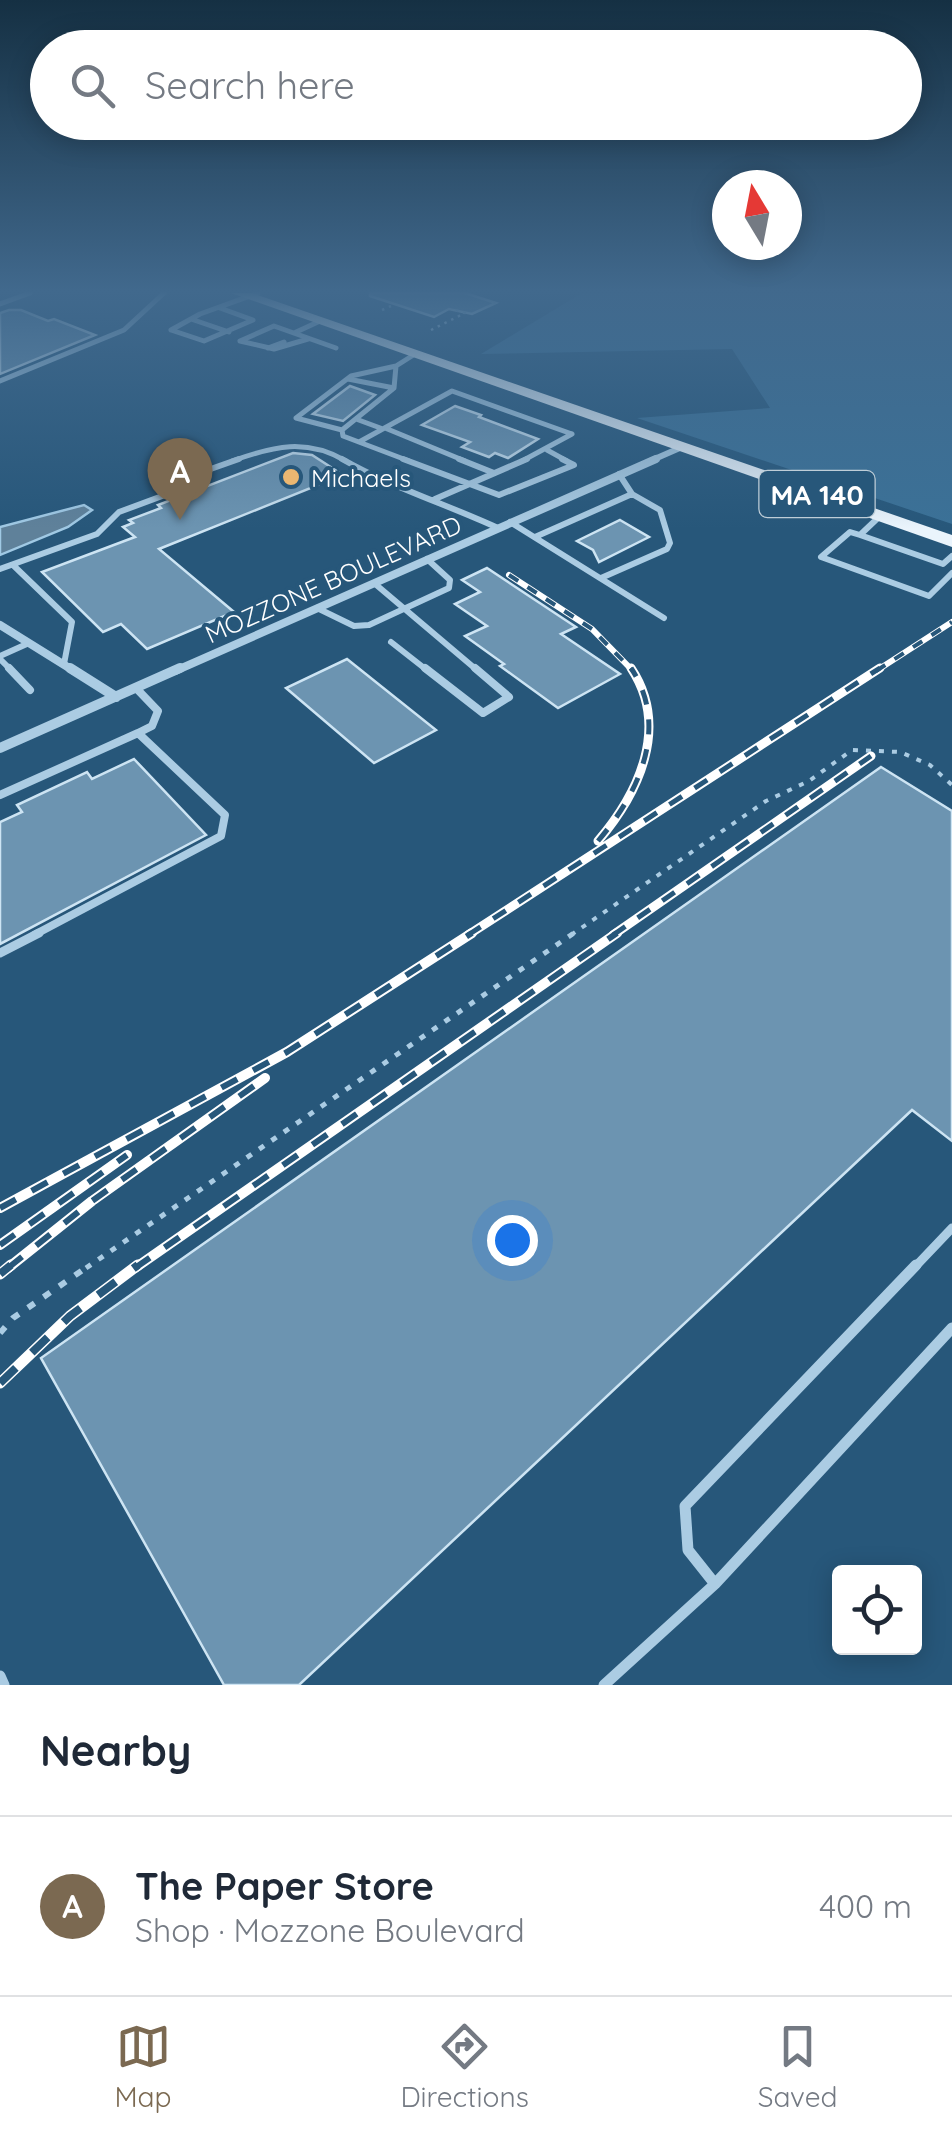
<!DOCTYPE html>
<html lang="en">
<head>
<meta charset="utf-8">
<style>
  :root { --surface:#fff; --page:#f6f6f7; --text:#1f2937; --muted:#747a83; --line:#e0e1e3; --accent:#7b6951 }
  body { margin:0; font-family:Quicksand,sans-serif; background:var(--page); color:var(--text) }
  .controls { position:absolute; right:30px; bottom:30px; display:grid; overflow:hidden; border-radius:10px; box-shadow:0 5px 25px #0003 }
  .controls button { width:90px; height:90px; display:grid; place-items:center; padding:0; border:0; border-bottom:2px solid var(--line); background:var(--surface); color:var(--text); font:50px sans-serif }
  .compass { position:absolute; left:712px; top:170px; width:90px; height:90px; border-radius:50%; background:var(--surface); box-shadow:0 5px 25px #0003; rotate:350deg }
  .you { position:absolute; left:512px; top:1240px; width:35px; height:35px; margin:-25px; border:8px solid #fff; border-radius:50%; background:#1a73e8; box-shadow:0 0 0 15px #1a73e833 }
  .badge { display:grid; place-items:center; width:65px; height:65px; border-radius:50%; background:var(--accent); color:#fff; font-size:32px; font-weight:700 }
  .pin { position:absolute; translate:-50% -82px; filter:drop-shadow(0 2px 5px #0008) }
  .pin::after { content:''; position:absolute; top:52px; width:35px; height:30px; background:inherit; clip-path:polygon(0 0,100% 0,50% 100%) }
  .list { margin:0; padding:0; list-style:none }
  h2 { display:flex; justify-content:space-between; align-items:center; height:130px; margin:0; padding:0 40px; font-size:42px }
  h2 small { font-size:32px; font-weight:400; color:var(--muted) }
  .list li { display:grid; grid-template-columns:65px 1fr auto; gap:30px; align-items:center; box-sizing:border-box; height:180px; padding:0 40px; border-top:2px solid var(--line) }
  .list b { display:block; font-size:38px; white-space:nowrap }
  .list p { margin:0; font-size:32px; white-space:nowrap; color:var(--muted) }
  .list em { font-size:32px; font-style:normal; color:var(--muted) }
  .icon { flex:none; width:55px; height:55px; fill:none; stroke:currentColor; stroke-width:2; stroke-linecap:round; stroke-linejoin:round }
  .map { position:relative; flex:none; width:952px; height:1685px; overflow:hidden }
  .search { position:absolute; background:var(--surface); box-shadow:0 5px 25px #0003; left:30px; right:30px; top:30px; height:110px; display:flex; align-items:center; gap:25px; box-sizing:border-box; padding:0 35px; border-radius:55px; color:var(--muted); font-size:38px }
  .sheet { height:310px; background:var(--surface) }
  nav { display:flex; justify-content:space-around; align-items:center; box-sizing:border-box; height:140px; border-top:2px solid var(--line); background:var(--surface); font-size:28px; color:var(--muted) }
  nav a { display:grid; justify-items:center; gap:5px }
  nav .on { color:var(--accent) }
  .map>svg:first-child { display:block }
</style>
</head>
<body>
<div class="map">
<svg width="952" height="1685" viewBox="0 0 952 1685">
  <rect width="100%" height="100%" fill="#27577a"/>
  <!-- green -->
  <path fill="#3b7197" d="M582,293H952V524L637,418L770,408L732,349L481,354Z"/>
  <!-- water -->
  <path fill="#5f819a" stroke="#a0c9e4" stroke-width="2.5" d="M84,505L92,510L68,527L0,555V527Z"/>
  <!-- building -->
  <path fill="#6c94b1" stroke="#cde4f3" stroke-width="2.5" d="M370,293H465L496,303L472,314L449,309L434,317L370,296Z
    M9,310H21L48,321L54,319L95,335L0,374V313Z
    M350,386L375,395L343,421L313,414Z
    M455,406L481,415L479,417L538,439L508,458L495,453L489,457L462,447L470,442L422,425Z
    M293,453L312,455L343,475L159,549L234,612L147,649L121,624L103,632L42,572L135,537L123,527L133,523L129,520L161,508L158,505Z
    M620,520L649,537L599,562L593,550L577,541Z
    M487,568L576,627L561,634L620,674L558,708L500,666L504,664L465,636L487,626L455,604L480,592L462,580Z
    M347,659L436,730L374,763L286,688Z
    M134,759L206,835L0,944V822L22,812L17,805L87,772L92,779Z
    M881,767L952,811V1141L912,1110L299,1685H224L41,1358Z"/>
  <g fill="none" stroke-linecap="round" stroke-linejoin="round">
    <!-- path-far3 -->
    <path stroke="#abcce3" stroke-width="2.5" stroke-dasharray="2.5 5" stroke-linecap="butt" d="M382,310L391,306
      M431,330L465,313L455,310"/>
    <!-- path-far2 -->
    <path stroke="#abcce3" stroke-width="4" stroke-dasharray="5 8" stroke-linecap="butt" d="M571,935L766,801L809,781L852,750L900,752L930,765L952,785"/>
    <!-- path-far1 -->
    <path stroke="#abcce3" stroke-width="5" stroke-dasharray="6 9" stroke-linecap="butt" d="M86,1268L574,933"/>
    <!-- path -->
    <path stroke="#abcce3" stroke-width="6" stroke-dasharray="8 11" stroke-linecap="butt" d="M0,1333L13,1318L90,1265"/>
    <!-- service-far4 -->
    <path stroke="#abcce3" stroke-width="5" d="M0,304L30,293
      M191,319L229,332
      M171,330L204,341L253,320L220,308
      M171,330L200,314L258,293
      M294,333L320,321
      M240,341L274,326L336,348
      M240,341L274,349L308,339
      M268,348L284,342
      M348,379L394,388
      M0,381L124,330L164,293
      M356,419L383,429
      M385,428L465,461
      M342,430L394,388L396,366
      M359,442L452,391L572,434
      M547,450L567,461
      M232,461C274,446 306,438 346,461
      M409,461L343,436L342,430L296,418L351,376L396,366L415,354
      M522,461L572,434"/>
    <!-- service-far3 -->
    <path stroke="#abcce3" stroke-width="6" d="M342,459C391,487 446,504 498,528
      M403,459L499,495L574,465L562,459
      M459,459L494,473
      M435,499L527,459
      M880,516L860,535L943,564L952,556
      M510,522L664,618
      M860,535L850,532L821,557L929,596L952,573
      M535,537L632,494L619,474
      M13,565L72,622L64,664
      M0,569L97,534L119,512L173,492L205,471L239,459
      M601,578L667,549L670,543L660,510L632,494
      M374,583L478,671
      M317,608L354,626L369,625L449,588L450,580L427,559
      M391,642L428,671
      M0,656L29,643
      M0,659L12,671"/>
    <!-- service-far2 -->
    <path stroke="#abcce3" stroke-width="8" d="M9,668L30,690
      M425,668L483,713L509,697L475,668
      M136,688L158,711L152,726L138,733
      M0,795L138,733L225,815L221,836L34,935"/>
    <!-- service-far1 -->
    <path stroke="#abcce3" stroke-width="9" d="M0,953L39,933
      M914,1268L952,1228"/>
    <!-- service -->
    <path stroke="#abcce3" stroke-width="11" d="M715,1584L688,1550L685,1506L916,1265
      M0,1676L4,1685
      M604,1685L715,1584L952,1328"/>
    <!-- minor-far2 -->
    <path stroke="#abcce3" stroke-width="6" d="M650,461L682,447"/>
    <!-- minor-far1 -->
    <path stroke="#abcce3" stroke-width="8" d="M0,625L74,671
      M175,671L656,459"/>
    <!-- minor -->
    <path stroke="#abcce3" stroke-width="10" d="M70,668L116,697
      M0,748L180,668"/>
    <!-- primary -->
    <path fill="#eaf4fc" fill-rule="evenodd" d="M231,293H252L952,535V547Z"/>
    <!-- rail-far3 casing -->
    <g stroke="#fff" stroke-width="6">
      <path id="rail-far3" d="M509,575L592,629L633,671
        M876,671L952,622"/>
    </g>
    <!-- rail-far2 casing -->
    <g stroke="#fff" stroke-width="9">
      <path id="rail-far2" d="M598,841C639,793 670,727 631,668
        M468,935L880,668
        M613,935L871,756"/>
    </g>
    <!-- rail-far1 casing -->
    <g stroke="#fff" stroke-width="10">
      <path id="rail-far1" d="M0,1208L287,1052L472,933
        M0,1245L127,1155
        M8,1268L92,1201L265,1078
        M135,1268L617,933"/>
    </g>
    <!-- rail casing -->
    <g stroke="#fff" stroke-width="11">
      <path id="rail" d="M0,1274L11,1265
        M0,1383L70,1316L138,1265"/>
    </g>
    <!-- rail-far3 -->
    <use href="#rail-far3" stroke="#27577a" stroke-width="4" stroke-dasharray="11" stroke-linecap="butt"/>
    <!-- rail-far2 -->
    <use href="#rail-far2" stroke="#27577a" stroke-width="5" stroke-dasharray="15" stroke-linecap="butt"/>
    <!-- rail-far1 -->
    <use href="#rail-far1" stroke="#27577a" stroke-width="6" stroke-dasharray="18" stroke-linecap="butt"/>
    <!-- rail -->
    <use href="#rail" stroke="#27577a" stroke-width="8" stroke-dasharray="22" stroke-linecap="butt"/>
  </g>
  <!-- sky -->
  <linearGradient id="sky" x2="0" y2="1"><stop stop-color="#153043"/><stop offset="0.55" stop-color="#41698d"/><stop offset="1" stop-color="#41698d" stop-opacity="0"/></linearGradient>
  <rect width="952" height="529" fill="url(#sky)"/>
  <!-- markers -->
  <circle fill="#ebb771" stroke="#27577a" stroke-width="4" cx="291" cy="477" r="10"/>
  <g text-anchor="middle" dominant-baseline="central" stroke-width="8" stroke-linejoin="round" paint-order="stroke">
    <!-- far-poi labels -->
    <g font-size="25" fill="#fff" stroke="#27577a" text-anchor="start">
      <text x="311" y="477">Michaels</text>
    </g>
    <!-- far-street labels -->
    <g font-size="25" fill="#fff" stroke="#27577a">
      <text transform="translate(333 579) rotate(-24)">MOZZONE BOULEVARD</text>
    </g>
    <!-- shield labels -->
    <rect fill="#27577a" stroke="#becdd7" stroke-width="2.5" x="759.5" y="471" width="115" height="46" rx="8"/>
    <g font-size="28" font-weight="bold" fill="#fff">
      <text x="817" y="494">MA 140</text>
    </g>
  </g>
</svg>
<div class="controls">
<button><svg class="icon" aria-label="locate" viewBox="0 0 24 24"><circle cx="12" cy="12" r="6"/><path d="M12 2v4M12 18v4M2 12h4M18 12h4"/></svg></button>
</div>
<svg class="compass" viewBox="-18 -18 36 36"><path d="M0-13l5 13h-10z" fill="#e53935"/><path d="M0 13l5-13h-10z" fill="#747a83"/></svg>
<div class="you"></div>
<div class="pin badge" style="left:180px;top:520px">A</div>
<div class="search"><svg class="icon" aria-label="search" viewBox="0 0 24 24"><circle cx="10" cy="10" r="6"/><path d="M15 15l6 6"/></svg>Search here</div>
</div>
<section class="sheet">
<h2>Nearby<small></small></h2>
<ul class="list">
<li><span class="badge">A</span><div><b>The Paper Store</b><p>Shop · Mozzone Boulevard</p></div><em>400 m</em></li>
</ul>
</section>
<nav>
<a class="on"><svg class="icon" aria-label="map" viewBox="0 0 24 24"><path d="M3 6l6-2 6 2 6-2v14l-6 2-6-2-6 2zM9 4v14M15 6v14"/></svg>Map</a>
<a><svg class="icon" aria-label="directions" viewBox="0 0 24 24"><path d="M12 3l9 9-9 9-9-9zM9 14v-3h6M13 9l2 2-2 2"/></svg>Directions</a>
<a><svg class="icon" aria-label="saved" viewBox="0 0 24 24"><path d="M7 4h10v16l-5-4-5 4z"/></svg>Saved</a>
</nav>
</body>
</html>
